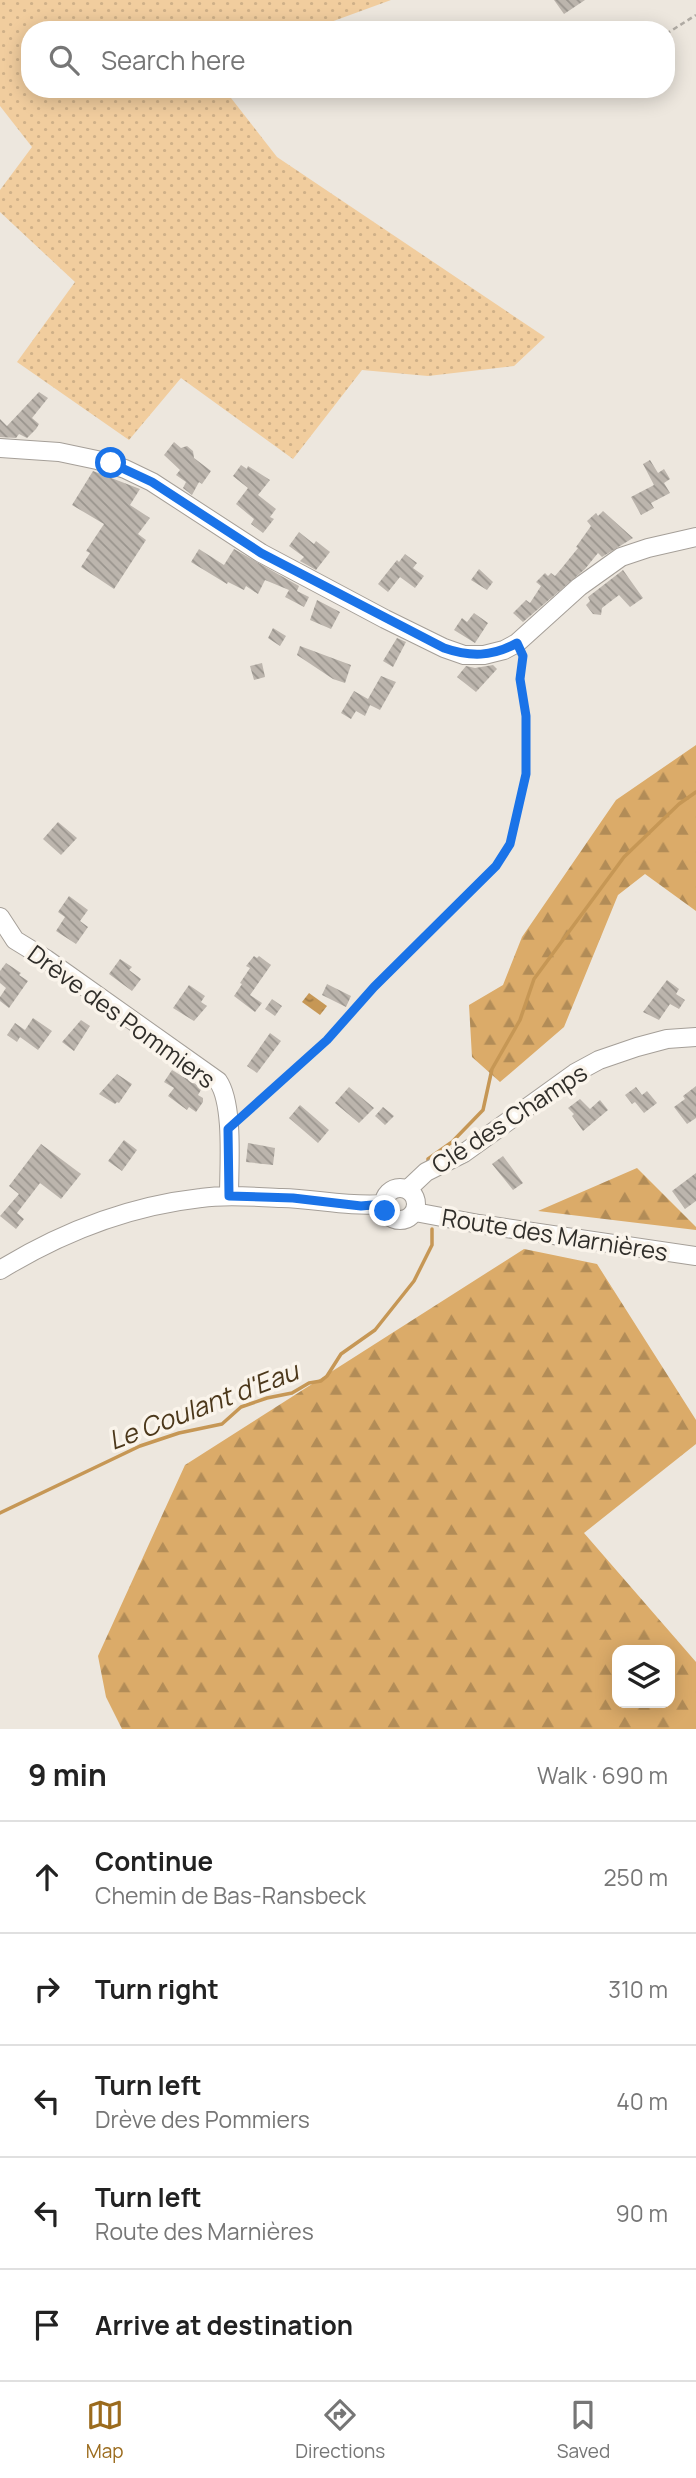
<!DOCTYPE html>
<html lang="en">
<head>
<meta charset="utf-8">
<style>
  :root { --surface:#fff; --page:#f6f6f6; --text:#222; --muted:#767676; --line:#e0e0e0; --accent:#9b6b1d }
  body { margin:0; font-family:Manrope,sans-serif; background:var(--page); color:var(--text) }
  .controls { position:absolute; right:21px; bottom:21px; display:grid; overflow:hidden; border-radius:14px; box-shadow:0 4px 18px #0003 }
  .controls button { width:63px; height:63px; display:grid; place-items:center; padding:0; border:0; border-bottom:2px solid var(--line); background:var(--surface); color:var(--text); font:35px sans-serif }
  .stop { position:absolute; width:21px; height:21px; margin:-16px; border:5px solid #1a73e8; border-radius:50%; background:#fff }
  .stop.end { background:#1a73e8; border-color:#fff; box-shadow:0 2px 7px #0008 }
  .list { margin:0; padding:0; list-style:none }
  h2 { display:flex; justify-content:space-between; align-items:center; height:91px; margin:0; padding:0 28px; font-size:30px }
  h2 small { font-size:23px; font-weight:400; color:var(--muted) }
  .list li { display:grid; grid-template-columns:46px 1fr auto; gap:21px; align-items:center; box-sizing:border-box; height:112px; padding:0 28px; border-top:2px solid var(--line) }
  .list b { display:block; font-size:26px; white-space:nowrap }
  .list p { margin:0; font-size:23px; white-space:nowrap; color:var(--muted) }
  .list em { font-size:23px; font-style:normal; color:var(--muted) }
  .icon { flex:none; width:38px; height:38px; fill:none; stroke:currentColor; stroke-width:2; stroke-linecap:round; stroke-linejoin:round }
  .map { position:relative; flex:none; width:696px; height:1729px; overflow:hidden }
  .search { position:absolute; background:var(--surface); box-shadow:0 4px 18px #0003; left:21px; right:21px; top:21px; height:77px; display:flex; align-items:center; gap:18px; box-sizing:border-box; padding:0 24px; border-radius:28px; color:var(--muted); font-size:26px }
  .sheet { height:651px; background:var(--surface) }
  nav { display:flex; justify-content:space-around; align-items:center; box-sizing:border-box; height:98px; border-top:2px solid var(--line); background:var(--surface); font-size:19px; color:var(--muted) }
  nav a { display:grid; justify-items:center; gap:4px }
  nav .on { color:var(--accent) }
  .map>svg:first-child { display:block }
</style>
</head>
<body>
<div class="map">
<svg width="696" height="1729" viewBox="0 0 696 1729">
  <defs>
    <pattern id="grass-dots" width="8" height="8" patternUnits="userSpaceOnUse" patternTransform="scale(1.75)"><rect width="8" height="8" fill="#f1cd9e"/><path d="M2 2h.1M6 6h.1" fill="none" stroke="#cfb088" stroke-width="1.8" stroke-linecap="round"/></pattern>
    <pattern id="forest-firs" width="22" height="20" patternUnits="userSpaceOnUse" patternTransform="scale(1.75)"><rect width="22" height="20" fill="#dbab69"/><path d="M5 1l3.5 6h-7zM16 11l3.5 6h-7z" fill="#b28c57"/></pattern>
    <pattern id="water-ripples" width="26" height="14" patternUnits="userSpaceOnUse" patternTransform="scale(1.75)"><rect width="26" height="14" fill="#c69755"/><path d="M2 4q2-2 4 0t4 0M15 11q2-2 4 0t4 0" fill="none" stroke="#a17c47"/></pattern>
    <pattern id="building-back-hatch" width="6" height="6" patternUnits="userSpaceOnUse" patternTransform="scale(1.75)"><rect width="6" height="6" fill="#bcb5ad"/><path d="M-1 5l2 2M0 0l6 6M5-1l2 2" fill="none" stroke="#99948d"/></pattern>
  </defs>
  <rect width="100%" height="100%" fill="#ede7de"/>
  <!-- grass -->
  <path fill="url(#grass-dots)" d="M0,0H391L309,30H30V89H224L277,157L545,337L514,366L428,376L362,370L293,459L181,378L129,440L17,362L75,282L0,212V190L32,147L0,106Z"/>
  <!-- forest -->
  <path fill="url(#forest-firs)" fill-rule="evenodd" d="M696,745V911L645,874L618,895L564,1027L500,1082L472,1057L469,1005L503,985L522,937L616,800Z
    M637,1168L696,1227V1230L538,1211Z
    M524,1249L597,1264L696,1420V1444L584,1533L696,1662V1729H122L106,1697L98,1656L185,1465ZM670,1650V1703H617V1650Z"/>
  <!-- water -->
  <path fill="url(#water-ripples)" d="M309,993L327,1006L320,1015L302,1002Z"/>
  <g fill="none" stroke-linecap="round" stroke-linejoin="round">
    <!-- stream -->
    <path stroke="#c69755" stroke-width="3.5" d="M428,1164V1159L452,1142L483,1110L492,1069L520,1020L534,979L624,857L679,804L696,792
      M0,1513L140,1446L179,1433L222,1424L241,1407L267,1398L292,1393L309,1383L321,1381L327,1376L341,1354L375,1330L414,1281L432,1245V1229"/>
  </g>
  <!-- building -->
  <path fill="url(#building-back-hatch)" d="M554,0H585L564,14Z
    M39,392L48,398L32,418L39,424L36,429L27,438L19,434L16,438L0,437V419L7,426Z
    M174,442L181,448L187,446L193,451L194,458L211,471L202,484L199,482L192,495L183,488L186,482L176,475L180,470L164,455Z
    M650,460L658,473L664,469L670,479L664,483L670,493L651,503L654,508L641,515L631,497L654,485L643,464Z
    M241,465L247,469L248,466L270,480L258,495L276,509L270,517L274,519L263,533L251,524L254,519L236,504L248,488L233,476Z
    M93,471L140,489L130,505L150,518L138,534L146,540L114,589L81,567L90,553L86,551L104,524L72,505Z
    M603,511L633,538L602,557L598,553L585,569L523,622L513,613L526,600L530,603L541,586L536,582L545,573L548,576L551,573L555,576L561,569L578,548L576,547L591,526L587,521L596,513L598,516Z
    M299,532L314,544L316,541L330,552L316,570L300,561L304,557L289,546Z
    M199,549L224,565L234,549L299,586L297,591L309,597L304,607L285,597L289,590L265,580L258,594L246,586L244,590L228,582L227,584L191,562Z
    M405,554L417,563L413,568L424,576L415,588L400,577L388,592L378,584L397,560L399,562Z
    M479,569L493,582L487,590L471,580Z
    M623,570L643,598L630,607L619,595L602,608L601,615L593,614L586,605L590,601L588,597Z
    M317,600L340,612L331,629L310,620Z
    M474,613L488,623L475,643L454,630L462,618L467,622Z
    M273,628L286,636L280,646L268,638Z
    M397,638L406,642L393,667L383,661Z
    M300,646L351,665L345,683L333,679L297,655Z
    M262,663L265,677L254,680L250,666Z
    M493,665L497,669L476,692L457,677L466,666L475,668Z
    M381,676L396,682L380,710L370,705L365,716L356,711L351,719L341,713L354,691L368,699Z
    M58,822L77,838L61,855L43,839Z
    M69,896L88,910L80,921L88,927L76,944L56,931L65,917L58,912Z
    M254,956L257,958L259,956L271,965L250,995L262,1003L255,1012L234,996L242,984L240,983L250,968L246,966Z
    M120,959L132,967L129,970L141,979L132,991L109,974Z
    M6,963L21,973L19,975L28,981L9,1008L0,1001V997L6,988L0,983V971Z
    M667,980L679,989L676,994L685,1000L679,1009L670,1004L659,1020L643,1012Z
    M327,984L351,996L346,1007L322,995Z
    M189,985L205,996L201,1002L207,1006L194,1021L173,1008Z
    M272,999L282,1006L275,1016L265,1009Z
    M33,1018L52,1031L38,1050L20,1037L17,1042L7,1035L15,1023L25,1030Z
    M81,1020L90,1026L74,1051L62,1042Z
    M270,1033L281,1041L257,1073L247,1066Z
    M172,1070L202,1088L198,1095L203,1098V1102L196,1112L189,1107L187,1110L168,1096L174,1088L164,1082Z
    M117,1074L132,1084L119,1103L117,1102L115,1104L99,1094Z
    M696,1086V1118L687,1124L674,1107L685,1099L683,1096Z
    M349,1087L374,1108L359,1123L335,1103Z
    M636,1087L642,1095L647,1091L657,1103L644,1113L635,1102L632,1104L625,1095Z
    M580,1099L590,1109L600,1100L608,1110L583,1131L572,1116L574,1114L568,1108Z
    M300,1105L329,1130L318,1143L289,1118Z
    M383,1107L394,1116L385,1125L375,1116Z
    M124,1140L137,1150L122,1171L108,1161Z
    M248,1143L275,1148L273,1165L246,1162Z
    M41,1144L81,1174L61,1199L40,1183L17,1213L24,1219L16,1229L0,1216L19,1194L9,1186Z
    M503,1156L523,1183L513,1190L492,1164Z
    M696,1173V1201L685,1209L672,1191Z"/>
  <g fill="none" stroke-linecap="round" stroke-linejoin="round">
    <!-- minor casing -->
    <g stroke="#a59f98" stroke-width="20">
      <path id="minor" d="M0,448L59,452L97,460L125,469L152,482L261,553L385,619L444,648L464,655H484L504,650L517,643L579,587L621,557L648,548L696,537
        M0,917L15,940L46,959L218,1081C234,1104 229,1166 229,1196
        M384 1204a16 16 0 1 1 32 0a16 16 0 1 1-32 0Z
        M408,1189L426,1172L464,1153L575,1073L599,1060L637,1047L667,1039L696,1037
        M415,1212L479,1224L696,1256
        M0,1270C62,1232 129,1206 201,1198C227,1194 255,1197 282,1198C316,1199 349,1207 383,1204"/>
    </g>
    <!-- path -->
    <path stroke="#afaaa3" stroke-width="2.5" stroke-dasharray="5 3.5" stroke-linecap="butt" d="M666,34L696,15
      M244,1115L327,1040L374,987L496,866L510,844L526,774V716L520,679L522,656"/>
    <!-- minor -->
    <use href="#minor" stroke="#fff" stroke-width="18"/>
  </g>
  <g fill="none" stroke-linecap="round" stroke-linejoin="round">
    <!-- route -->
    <path stroke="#1a73e8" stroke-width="9" d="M111,463L152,482L261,553L444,648C470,657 492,657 517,643L523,656L520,679L526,716V774L510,844L496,866L374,987L327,1040L228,1129L229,1196L293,1198L361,1206L383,1204L385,1211"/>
  </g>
  <g text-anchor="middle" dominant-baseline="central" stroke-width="7" stroke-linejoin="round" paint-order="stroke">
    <!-- street labels -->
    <g font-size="24" fill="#302e2a" stroke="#faf4eb">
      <text transform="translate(122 1016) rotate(36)">Drève des Pommiers</text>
      <text transform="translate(509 1118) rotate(-33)">Clé des Champs</text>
      <text transform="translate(555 1234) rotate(9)">Route des Marnières</text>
    </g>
    <!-- water labels -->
    <g font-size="26" font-style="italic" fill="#4c381b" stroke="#faf4eb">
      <text transform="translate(203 1405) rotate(-21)">Le Coulant d'Eau</text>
    </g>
  </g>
</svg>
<div class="controls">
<button><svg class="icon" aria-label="layers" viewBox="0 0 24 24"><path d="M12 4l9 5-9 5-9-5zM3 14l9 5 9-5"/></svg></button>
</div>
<div class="stop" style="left:111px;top:463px"></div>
<div class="stop end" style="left:385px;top:1211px"></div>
<div class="search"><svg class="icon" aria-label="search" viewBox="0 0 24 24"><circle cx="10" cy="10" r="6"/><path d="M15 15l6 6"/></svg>Search here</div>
</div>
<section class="sheet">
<h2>9 min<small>Walk · 690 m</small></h2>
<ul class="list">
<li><svg class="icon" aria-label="ahead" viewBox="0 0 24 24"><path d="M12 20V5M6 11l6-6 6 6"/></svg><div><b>Continue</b><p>Chemin de Bas-Ransbeck</p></div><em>250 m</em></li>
<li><svg class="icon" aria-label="right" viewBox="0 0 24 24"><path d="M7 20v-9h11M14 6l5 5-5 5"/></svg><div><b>Turn right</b></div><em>310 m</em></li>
<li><svg class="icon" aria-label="left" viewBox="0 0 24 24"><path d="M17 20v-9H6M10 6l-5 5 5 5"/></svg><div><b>Turn left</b><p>Drève des Pommiers</p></div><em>40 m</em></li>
<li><svg class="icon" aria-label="left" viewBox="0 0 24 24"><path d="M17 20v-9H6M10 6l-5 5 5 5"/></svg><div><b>Turn left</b><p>Route des Marnières</p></div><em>90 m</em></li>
<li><svg class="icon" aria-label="arrive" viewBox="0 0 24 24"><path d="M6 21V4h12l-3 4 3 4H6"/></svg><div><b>Arrive at destination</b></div></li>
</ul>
</section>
<nav>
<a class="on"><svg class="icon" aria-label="map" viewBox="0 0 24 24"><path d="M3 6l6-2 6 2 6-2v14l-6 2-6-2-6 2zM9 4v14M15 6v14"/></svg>Map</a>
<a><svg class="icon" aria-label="directions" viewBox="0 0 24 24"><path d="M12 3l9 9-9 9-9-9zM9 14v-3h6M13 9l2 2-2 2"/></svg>Directions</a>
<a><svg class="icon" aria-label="saved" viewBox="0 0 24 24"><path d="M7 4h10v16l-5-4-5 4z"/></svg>Saved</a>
</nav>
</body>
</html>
